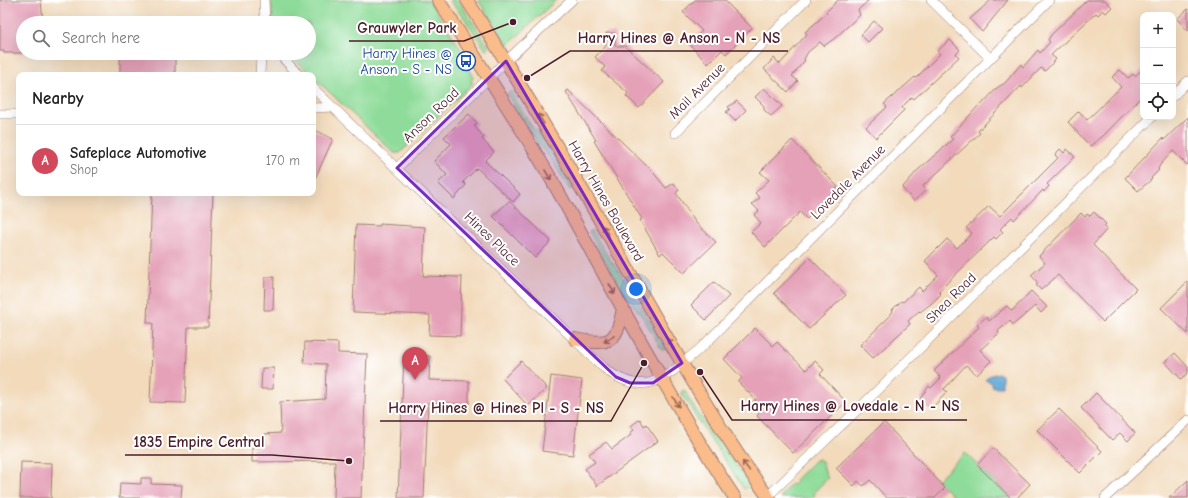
<!DOCTYPE html>
<html lang="en">
<head>
<meta charset="utf-8">
<style>
  :root { --surface:#fff; --page:#f2f2f2; --text:#222; --muted:#767676; --line:#e0e0e0; --accent:#d1495b }
  body { margin:0; font-family:"Comic Neue",sans-serif; background:var(--page); color:var(--text) }
  .controls { position:absolute; right:12px; top:12px; display:grid; overflow:hidden; border-radius:8px; box-shadow:0 4px 16px #0002 }
  .controls button { width:36px; height:36px; display:grid; place-items:center; padding:0; border:0; border-bottom:1px solid var(--line); background:var(--surface); color:var(--text); font:20px sans-serif }
  .you { position:absolute; left:636px; top:289px; width:14px; height:14px; margin:-10px; border:3px solid #fff; border-radius:50%; background:#1a73e8; box-shadow:0 0 0 6px #1a73e833 }
  .badge { display:grid; place-items:center; width:26px; height:26px; border-radius:50%; background:var(--accent); color:#fff; font-size:13px; font-weight:700 }
  .pin { position:absolute; translate:-50% -33px; filter:drop-shadow(0 1px 2px #0008) }
  .pin::after { content:''; position:absolute; top:21px; width:14px; height:12px; background:inherit; clip-path:polygon(0 0,100% 0,50% 100%) }
  .list { margin:0; padding:0; list-style:none }
  h2 { display:flex; justify-content:space-between; align-items:center; height:52px; margin:0; padding:0 16px; font-size:17px }
  h2 small { font-size:13px; font-weight:400; color:var(--muted) }
  .list li { display:grid; grid-template-columns:26px 1fr auto; gap:12px; align-items:center; box-sizing:border-box; height:72px; padding:0 16px; border-top:1px solid var(--line) }
  .list b { display:block; font-size:15px; white-space:nowrap }
  .list p { margin:0; font-size:13px; white-space:nowrap; color:var(--muted) }
  .list em { font-size:13px; font-style:normal; color:var(--muted) }
  .icon { flex:none; width:22px; height:22px; fill:none; stroke:currentColor; stroke-width:2; stroke-linecap:round; stroke-linejoin:round }
  .map { position:relative; flex:none; width:1188px; height:498px; overflow:hidden }
  .search { position:absolute; background:var(--surface); box-shadow:0 4px 16px #0002; left:16px; top:16px; width:300px; height:44px; display:flex; align-items:center; gap:10px; box-sizing:border-box; padding:0 14px; border-radius:22px; color:var(--muted); font-size:15px }
  .panel { position:absolute; background:var(--surface); box-shadow:0 4px 16px #0002; left:16px; top:72px; width:300px; height:124px; border-radius:8px }
  .map>svg:first-child { display:block }
</style>
</head>
<body>
<div class="map">
<svg width="1188" height="498" viewBox="0 0 1188 498">
  <rect width="100%" height="100%" fill="#fff"/>
  <filter id="ink" filterUnits="userSpaceOnUse"><feTurbulence type="fractalNoise" baseFrequency=".025" numOctaves="2"/><feDisplacementMap in="SourceGraphic" scale="8" xChannelSelector="R" yChannelSelector="G"/><feConvolveMatrix kernelMatrix="1 2 1 2 8 2 1 2 1" color-interpolation-filters="sRGB"/></filter>
  <filter id="wash" filterUnits="userSpaceOnUse"><feTurbulence type="fractalNoise" baseFrequency=".012" numOctaves="4" result="noise"/><feDisplacementMap in="SourceGraphic" scale="16" xChannelSelector="R" yChannelSelector="G"/><feGaussianBlur stdDeviation="0.9" result="paint"/><feColorMatrix in="noise" values="0 0 0 0 0 0 0 0 0 0 0 0 0 0 0 0 0 1.4 0 .05"/><feComposite in="paint" operator="in"/></filter>
  <g filter="url(#wash)">
    <rect width="100%" height="100%" fill="#f2dabb"/>
    <!-- green -->
    <path fill="#8fdc9a" stroke="#6c7e62" d="M271,0H429L466,57H462L464,65L467,64L473,76L471,82L473,83L400,153H394L288,53H309V23H273Z
      M449,0H458L489,47L486,50L463,16Z
      M478,0H556L508,45Z
      M511,91L530,124L550,147L574,188L570,190L554,163L538,144L507,94Z
      M592,230L608,257L628,284L666,349L662,350L644,319L621,289L589,232Z
      M684,390C703,424 728,453 750,485L744,489C723,456 700,426 681,392Z
      M965,453L1011,498H955L937,480Z
      M819,459C825,464 823,472 828,478L816,490L813,498H781L782,494L791,484L793,485L796,482L795,480L815,460Z"/>
    <!-- water -->
    <path fill="#5fa8d6" stroke="#546480" d="M998,373L1002,375V387H993L991,382L985,380L989,376Z"/>
    <g id="blocks">
      <!-- building -->
      <path fill="#e5a1b8" d="M0,0H41L43,23H23V53H4V51H0Z
        M695,0H724L752,28L726,54L722,50L708,64L689,44L702,31L683,12Z
        M838,0H869L858,10L860,15L835,38L824,46L820,42L808,52L804,59L805,60L792,76L798,81L788,92L764,69L774,58L780,64L807,34L805,32L827,13L826,12Z
        M991,0H1008L982,32L970,19Z
        M1087,0H1105L1112,7L1106,13L1103,10L1098,15L1096,13L1051,55L1056,59L1045,71L1041,68L1022,88L1021,86L978,131L980,133L923,186L926,190L914,201L902,188L918,170L953,139L950,137L980,104L981,105L998,87L1005,83L1021,64L1023,67L1038,50L1040,53L1050,42L1048,40L1051,35Z
        M1188,9V31L1177,19Z
        M874,21L882,28L868,42L861,35Z
        M606,33H615V46H625L664,82L639,108L626,96L628,93L602,71L605,67L595,57L606,46Z
        M950,40L960,50L956,54L959,57L914,99L912,97L902,107L904,110L876,138L866,127L887,107L884,104L915,77L916,78L940,54L937,51Z
        M120,53H175V75H120Z
        M1143,69V95L1103,136L1090,146L1068,122L1079,111L1087,120L1121,87L1112,77L1120,70L1128,78L1133,74L1135,76Z
        M764,88L782,106L771,116L764,110V106L755,97Z
        M568,90L652,171L666,188L674,183L679,190L676,193L696,223L716,242L684,273L663,252L660,255L640,220L642,219L594,141L596,140L566,92Z
        M737,101L746,110L735,121L726,112L730,109L728,107Z
        M469,114L477,123L474,126L484,137L482,139L494,152L485,161L520,194L513,202L477,168L463,182L466,185L454,199L438,183L447,175L434,161L451,144L444,137Z
        M1188,117V166L1173,151L1160,165L1158,169L1159,170L1151,178L1152,179L1138,191L1125,178L1163,138L1164,140Z
        M313,129L333,139L313,183Z
        M792,140L838,187L807,219L800,212L765,247L751,232L761,223L754,215L759,211L752,204L760,198L755,193L769,180L760,172Z
        M1060,149L1064,153L1067,149L1075,157L1047,184L1049,186L1044,192L1043,190L1014,220L1012,217L1000,229L1003,232L996,239L994,237L944,286L939,292L941,294L932,303L920,312L919,311L908,321L910,324L873,358L860,345L889,317L893,311L892,310L901,301L903,302L919,287L922,291L938,275L925,261L947,239L957,248L972,233L966,228L989,206L1000,216L1058,158L1055,155Z
        M152,193H213L208,327H188L185,403L150,402L153,323H147Z
        M509,201L551,241L535,258L493,216Z
        M1094,212L1106,224L1104,226L1107,229L1093,245L1136,289L1103,322L1058,275L1041,290L1036,285L1038,283L1031,275L1045,263L1039,256L1081,213L1085,217L1087,214L1090,216Z
        M380,224L425,227L423,276L462,277L460,336L429,335L430,315L353,312L356,225L380,226Z
        M810,258L846,295L809,329L774,293Z
        M265,277H274L273,310H264Z
        M1188,281V334L1161,308Z
        M714,282L729,296L706,320L691,305Z
        M1031,291L1047,307L1041,313L1035,306L1013,325L1010,321L998,331L999,333L980,350L991,361L977,375L966,365L944,389L947,392L931,409L920,399L929,386L931,388L941,378L934,371L979,327L977,325L986,317L989,321L1007,306L1012,311Z
        M755,328L773,346L777,342L806,370L815,361L824,370L820,374L846,402L793,453L757,416L759,413L751,404L756,400L738,382L742,378L724,359Z
        M305,342L338,343V353L367,354L361,498H334L335,461L252,462V448L261,447V444H266L265,434L281,433L280,402L325,399L326,364L304,363Z
        M1175,353L1188,367V373L1181,379L1165,362Z
        M404,355L430,356L429,380L469,381V404L428,402L424,498H398Z
        M521,361L547,388L528,406L503,379Z
        M262,368H274L273,389H261Z
        M551,376L582,380L573,455L542,451Z
        M1096,393L1135,433L1128,441L1120,433L1112,440L1081,408Z
        M1059,409L1102,451L1080,473L1037,430Z
        M640,419L644,426L646,424L658,441L597,486L585,469L595,462L589,454L606,442L612,449L631,435L630,433L634,430L631,426Z
        M884,422L945,488L935,498H887L870,480L863,486L858,481L854,486L836,468Z
        M993,448L1030,484L1017,498H1011L977,465Z
        M21,462L52,463L51,498H20Z
        M141,478H151V484L182,485L181,498H119L120,483L141,484Z
        M1188,480V498H1169Z"/>
    </g>
  </g>
  <g filter="url(#ink)">
    <use href="#blocks" fill-opacity="0" stroke="#9e7c73" stroke-width="1"/>
    <g fill="none" stroke-linecap="round" stroke-linejoin="round">
      <!-- minor casing -->
      <g stroke="#9e7c73" stroke-width="10">
        <path id="minor" d="M264,0L265,23
          M931,0L990,58
          M278,53L299,75
          M260,75L261,53
          M313,88L604,368C647,402 669,374 703,346L1049,0
          M1173,96L1188,81
          M313,108L333,107
          M0,114H19
          M675,133L806,0
          M397,168L506,61L572,0
          M766,498L880,388L1152,117
          M1105,498L1188,420"/>
      </g>
      <!-- major casing -->
      <g stroke="#9e7c73" stroke-width="14">
        <path id="major" d="M438,0C478,61 518,121 554,184C613,289 668,397 735,498
          M467,0C527,93 582,189 637,285C679,358 719,431 769,498
          M575,339C610,346 617,343 623,308"/>
      </g>
      <!-- minor -->
      <use href="#minor" stroke="#fff" stroke-width="9"/>
      <!-- major -->
      <use href="#major" stroke="#f9bc8a" stroke-width="12"/>
    </g>
    <!-- one-way arrows -->
    <defs><path id="oneway-shaft" d="M-6 0H5M1.5-3L5.5 0L1.5 3" fill="none" stroke-width="1.6" stroke-linecap="round" stroke-linejoin="round"/></defs>
    <g stroke="#996656">
      <use href="#oneway-shaft" transform="translate(541 119) rotate(-120)"/>
      <use href="#oneway-shaft" transform="translate(548 175) rotate(59)"/>
      <use href="#oneway-shaft" transform="translate(606 231) rotate(-120)"/>
      <use href="#oneway-shaft" transform="translate(612 289) rotate(61)"/>
      <use href="#oneway-shaft" transform="translate(609 339) rotate(149)"/>
      <use href="#oneway-shaft" transform="translate(671 344) rotate(-120)"/>
      <use href="#oneway-shaft" transform="translate(676 402) rotate(59)"/>
      <use href="#oneway-shaft" transform="translate(746 466) rotate(-126)"/>
    </g>
  </g>
  <!-- marked area -->
  <path fill="#7b2cbf" fill-opacity="0.2" stroke="#7b2cbf" stroke-width="3" stroke-linejoin="round" d="M506,61L682,363L653,383H630L616,377L397,168Z"/>
  <!-- icons -->
  <defs>
    <g id="bus-ring" transform="scale(1)"><circle r="9.5" fill="#fff" stroke="#1a4fb4" stroke-width="1.5"/><path d="M-5-6H5V4H4V6H2V4H-2V6H-4V4H-5ZM-3.5-4V0h7V-4ZM-3.5 1.2v1.5H-2V1.2ZM2 1.2v1.5H3.5V1.2Z" fill="#1a4fb4"/></g>
  </defs>
  <g fill-rule="evenodd">
    <use href="#bus-ring" x="466" y="61"/>
  </g>
  <g text-anchor="middle" dominant-baseline="central" stroke-width="4" stroke-linejoin="round" paint-order="stroke">
    <!-- transit labels -->
    <g font-size="14" fill="#164399" stroke="#fff" text-anchor="end">
      <text x="452" y="53">Harry Hines @<tspan x="452" dy="16">Anson - S - NS</tspan></text>
    </g>
    <!-- street labels -->
    <g font-size="14" fill="#4a1f2b" stroke="#fff">
      <text transform="translate(697 91) rotate(-45)">Mail Avenue</text>
      <text transform="translate(431 115) rotate(-44)">Anson Road</text>
      <text transform="translate(848 182) rotate(-45)">Lovedale Avenue</text>
      <text transform="translate(606 201) rotate(60)">Harry Hines Boulevard</text>
      <text transform="translate(492 239) rotate(44)">Hines Place</text>
      <text transform="translate(951 298) rotate(-45)">Shea Road</text>
    </g>
  </g>
  <!-- callouts -->
  <path fill="none" stroke="#4a1f2b" stroke-width="1.5" d="M513 22L464 41H349M527 78L570 51H788M700 372L732 420H967M644 363L611 421H380M349 461L272 455H125"/>
  <g fill="#4a1f2b" stroke="#fff" stroke-width="1.5">
    <circle cx="513" cy="22" r="4"/>
    <circle cx="527" cy="78" r="4"/>
    <circle cx="700" cy="372" r="4"/>
    <circle cx="644" cy="363" r="4"/>
    <circle cx="349" cy="461" r="4"/>
  </g>
  <g font-size="15" text-anchor="middle" font-weight="bold" fill="#4a1f2b" stroke="#fff" stroke-width="4" stroke-linejoin="round" paint-order="stroke">
    <text x="407" y="33">Grauwyler Park</text>
    <text x="679" y="43">Harry Hines @ Anson - N - NS</text>
    <text x="850" y="411">Harry Hines @ Lovedale - N - NS</text>
    <text x="496" y="413">Harry Hines @ Hines Pl - S - NS</text>
    <text x="199" y="447">1835 Empire Central</text>
  </g>
</svg>
<div class="controls">
<button>+</button>
<button>−</button>
<button><svg class="icon" aria-label="locate" viewBox="0 0 24 24"><circle cx="12" cy="12" r="6"/><path d="M12 2v4M12 18v4M2 12h4M18 12h4"/></svg></button>
</div>
<div class="you"></div>
<div class="pin badge" style="left:415px;top:380px">A</div>
<div class="search"><svg class="icon" aria-label="search" viewBox="0 0 24 24"><circle cx="10" cy="10" r="6"/><path d="M15 15l6 6"/></svg>Search here</div>
<section class="panel">
<h2>Nearby<small></small></h2>
<ul class="list">
<li><span class="badge">A</span><div><b>Safeplace Automotive</b><p>Shop</p></div><em>170 m</em></li>
</ul>
</section>
</div>
</body>
</html>
